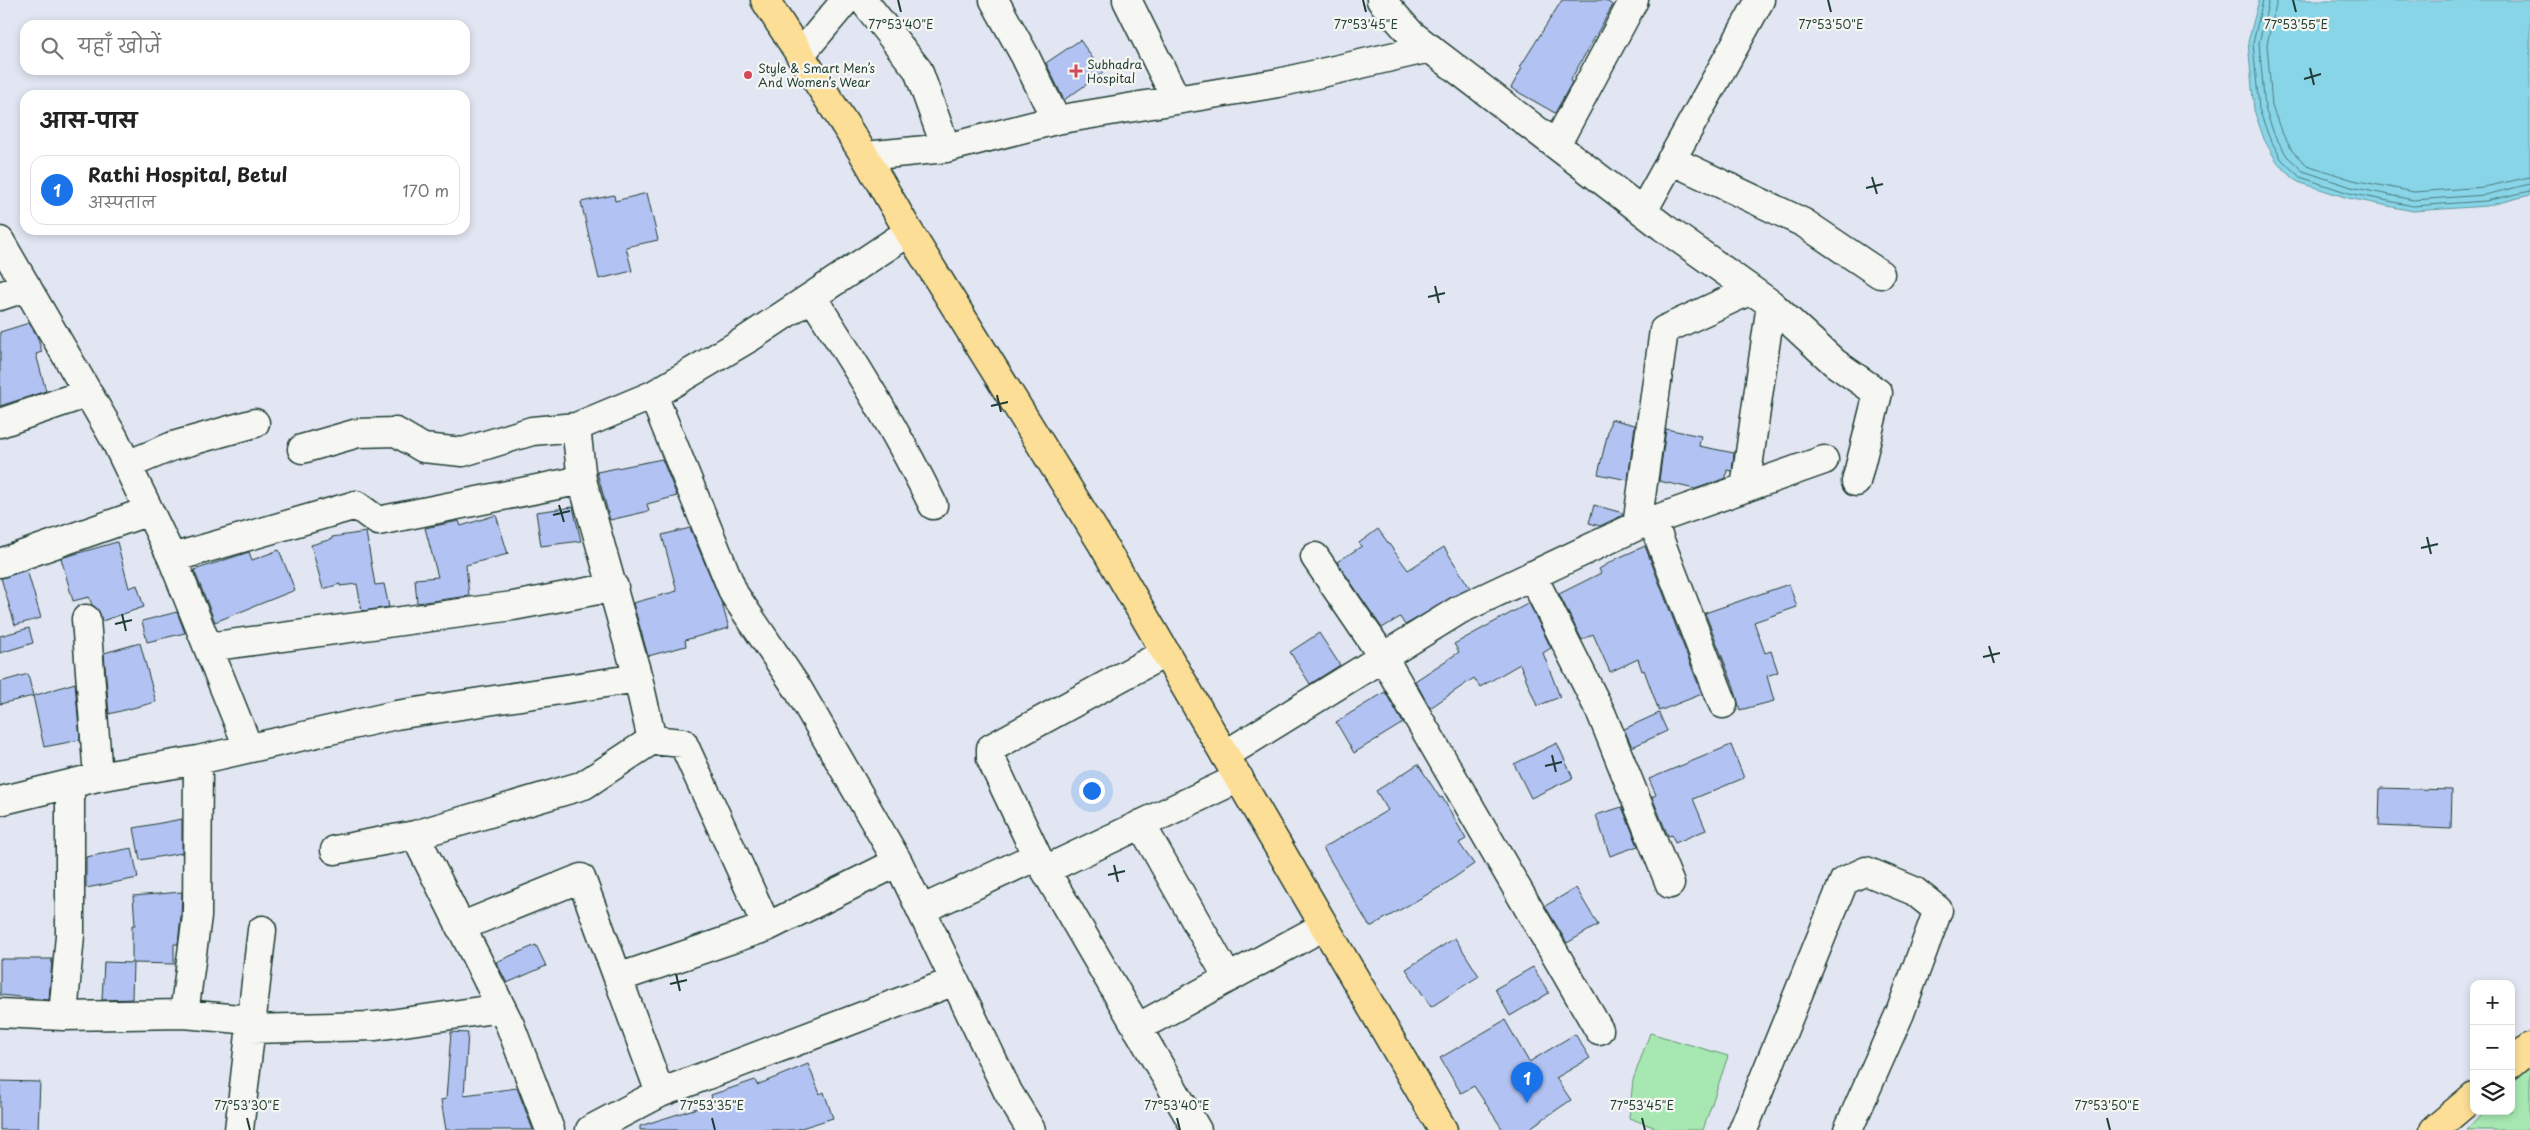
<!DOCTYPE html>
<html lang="hi">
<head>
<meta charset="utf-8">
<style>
  :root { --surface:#fff; --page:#f6f6f6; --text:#222; --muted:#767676; --line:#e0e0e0; --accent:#1a73e8 }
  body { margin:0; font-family:"Playpen Sans","Playpen Sans Deva",sans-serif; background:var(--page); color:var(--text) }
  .controls { position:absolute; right:15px; bottom:15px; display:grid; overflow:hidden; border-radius:10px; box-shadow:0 2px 8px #0003 }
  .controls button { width:45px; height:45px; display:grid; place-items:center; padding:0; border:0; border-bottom:1px solid var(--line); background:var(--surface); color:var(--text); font:25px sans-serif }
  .you { position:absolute; left:1091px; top:790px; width:18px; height:18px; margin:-12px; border:4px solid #fff; border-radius:50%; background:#1a73e8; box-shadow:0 0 0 8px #1a73e833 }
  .badge { display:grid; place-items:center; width:32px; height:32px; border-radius:50%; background:var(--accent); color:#fff; font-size:16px; font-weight:700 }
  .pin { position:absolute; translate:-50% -41px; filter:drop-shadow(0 1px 2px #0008) }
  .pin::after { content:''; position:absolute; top:26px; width:18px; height:15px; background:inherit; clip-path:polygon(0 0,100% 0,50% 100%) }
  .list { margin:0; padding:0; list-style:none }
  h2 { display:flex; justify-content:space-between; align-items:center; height:65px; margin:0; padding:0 20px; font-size:21px }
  h2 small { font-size:16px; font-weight:400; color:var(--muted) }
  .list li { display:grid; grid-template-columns:32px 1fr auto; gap:15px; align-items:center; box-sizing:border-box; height:70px; margin:0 10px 10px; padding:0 10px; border:1px solid var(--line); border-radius:15px }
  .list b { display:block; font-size:19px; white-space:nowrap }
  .list p { margin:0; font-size:16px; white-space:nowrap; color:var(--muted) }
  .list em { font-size:16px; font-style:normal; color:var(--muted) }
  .icon { flex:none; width:28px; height:28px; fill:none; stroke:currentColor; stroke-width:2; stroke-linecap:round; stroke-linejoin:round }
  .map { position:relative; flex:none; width:2530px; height:1130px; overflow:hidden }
  .search { position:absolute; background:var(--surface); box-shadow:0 2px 8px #0003; left:20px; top:20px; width:450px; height:55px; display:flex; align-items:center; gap:12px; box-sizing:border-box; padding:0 18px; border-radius:15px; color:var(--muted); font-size:19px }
  .panel { position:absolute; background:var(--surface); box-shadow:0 2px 8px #0003; left:20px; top:90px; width:450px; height:145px; border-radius:15px }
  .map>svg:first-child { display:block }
</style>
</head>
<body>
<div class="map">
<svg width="2530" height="1130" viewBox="0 0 2530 1130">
  <rect width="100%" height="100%" fill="#e2e6f2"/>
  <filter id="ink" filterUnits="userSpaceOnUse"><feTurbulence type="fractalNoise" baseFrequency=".02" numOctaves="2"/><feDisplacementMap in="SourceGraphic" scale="10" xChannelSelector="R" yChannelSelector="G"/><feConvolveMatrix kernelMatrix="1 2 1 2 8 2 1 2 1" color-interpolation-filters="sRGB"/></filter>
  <g filter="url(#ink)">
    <!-- green -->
    <path fill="#a7e8b2" stroke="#639273" d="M1650,1033L1728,1056L1703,1130H1662L1629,1118L1633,1080Z
      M2530,1065V1130H2467L2485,1111H2511V1085Z"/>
    <!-- water -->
    <path fill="#89d5e8" stroke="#5f98a0" d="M2259,0H2530V195L2487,206L2413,211L2348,198L2298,182L2278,164L2264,139L2254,110L2248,42Z"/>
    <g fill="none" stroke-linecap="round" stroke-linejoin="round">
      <!-- shore -->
      <path stroke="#497a7c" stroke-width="1" d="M2263,0L2253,43L2259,109L2269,137L2282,160L2300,177L2349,193L2413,206L2486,201L2530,191
        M2269,0L2259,43L2265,108L2274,134L2287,156L2303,171L2351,187L2413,200L2485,195L2530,184
        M2277,0L2267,44L2272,106L2281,131L2293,152L2307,165L2353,180L2414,192L2484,187L2530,177"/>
    </g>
    <!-- building -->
    <path fill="#b2c2f2" stroke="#1f3d34" d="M1562,0H1604L1613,5L1570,81L1572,82L1555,113L1511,88L1522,68L1520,67Z
      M1080,40L1103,73L1064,100L1046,63Z
      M647,193L658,240L626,247L632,271L599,279L581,202L614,195L615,201Z
      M29,323L37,336L42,352L36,354L46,391L0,406V332Z
      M1611,419L1635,425L1628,480L1598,474Z
      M1666,429L1701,436L1699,446L1734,453L1732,471L1727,470L1726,478L1695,489L1659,481Z
      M662,459L677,496L647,504L649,511L610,520L597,472Z
      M1594,505L1623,513V515L1600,526L1589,523Z
      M573,507L581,541L541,546L536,512Z
      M496,515L508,554L466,565L469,596L417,603L415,579L438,577L425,528L459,521L461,526Z
      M690,528L722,604L729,628L685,640L686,646L648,656L633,603L677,591L662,535Z
      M1378,529L1408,570L1444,547L1470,588L1405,625L1400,617L1382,628L1337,562L1362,546L1359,543Z
      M366,532L375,585L384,584L389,607L362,611L357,584L340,586V584L323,589L311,545L332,539V537Z
      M117,542L129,588L137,585L144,607L102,621L99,611L92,605L89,597L73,601L61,558Z
      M1645,546L1702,694L1659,711L1644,670L1642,671L1638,659L1610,672L1593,634L1582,640L1559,594L1601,573L1599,569L1618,558Z
      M279,550L295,590L215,622L194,570L249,552L252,560Z
      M27,570L41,618L15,625L1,578Z
      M1789,584L1797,607L1754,622L1765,653L1771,651L1778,672L1767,676L1774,701L1740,710L1734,687L1705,613Z
      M1529,603L1551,648L1543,653L1560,697L1537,706L1520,664L1480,687L1474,678L1430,708L1415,681L1459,652L1454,644Z
      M177,612L185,633L147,642L142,621Z
      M29,628L33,643L0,653V636Z
      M1319,633L1340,665L1310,684L1290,652Z
      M140,643L156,702L109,714L104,653Z
      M28,674L33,696L0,704V682Z
      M75,683L80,740L44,747L33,696Z
      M1385,692L1403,723L1354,753L1336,722Z
      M1659,713L1667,731L1632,747L1624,729Z
      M1557,743L1573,778L1531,798L1514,764Z
      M1731,745L1744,778L1693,799L1706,830L1675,843L1672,835L1668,836L1652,797L1656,795L1649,779Z
      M1418,764L1440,798L1442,797L1466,839L1459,843L1474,864L1442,886L1370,927L1323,848L1388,810L1376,791Z
      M2380,788L2452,790L2451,829L2379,826Z
      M1622,807L1638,846L1610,856L1596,815Z
      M182,819V853L140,860L134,828Z
      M132,848L138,878L86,888V857Z
      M1576,888L1598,925L1567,943L1545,906Z
      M182,892L181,915L178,944H174V964L133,963L132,999L102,1000L104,962L132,963V925H135L133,896Z
      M1455,938L1479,976L1431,1007L1406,969Z
      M536,945L546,966L507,983L496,962Z
      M0,959H52L49,1000L0,995Z
      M1533,967L1549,993L1510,1016L1495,989Z
      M1505,1020L1529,1062L1575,1034L1590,1058L1556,1078L1571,1100L1527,1130H1503L1474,1086L1461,1093L1440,1058Z
      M451,1032L468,1033L464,1095L517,1088L533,1130H446L441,1100L446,1099Z
      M808,1064L820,1094L824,1092L833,1118L795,1130H640V1126L713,1103L711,1095L755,1080L757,1085Z
      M0,1081L40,1082L38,1130H0Z"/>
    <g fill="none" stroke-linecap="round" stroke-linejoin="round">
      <!-- minor casing -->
      <g stroke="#1f3d34" stroke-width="31">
        <path id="minor" d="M863,0L918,70L946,148
          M994,0L1025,56L1056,120
          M1127,0L1176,99
          M1381,0L1411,34L1663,227L1771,304L1835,363L1878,393L1856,482
          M800,55L846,0
          M1556,145L1634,0
          M865,156L946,148L1056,120L1278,83L1430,48
          M1671,160L1804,223L1880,274
          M1643,211L1760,0
          M0,241L114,438L172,558L248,747
          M0,296L27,287
          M812,297C855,364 898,433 933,505
          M653,395L734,594L798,689L898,862L1008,1092L1031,1130
          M0,423L88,393
          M302,449L358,433L396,432L423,448L463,452L532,431L576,427
          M127,465L173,446L255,423
          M1745,488L1771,304
          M1652,520L1723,704
          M1637,526L1664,330L1751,290
          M1315,557L1383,657L1599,1030
          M172,558L356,505L378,521L582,480
          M0,563L149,511
          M1532,575L1602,715L1670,884
          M86,619L98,777
          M208,647L513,606L614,587
          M1165,653L991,748V759L1037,856L1197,1130
          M652,740L683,743L767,927L898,862
          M1225,755L1459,610L1637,526L1824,460
          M0,801L98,777L198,760L396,715L638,678L582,480L576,427L653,395L749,338L909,232
          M1141,824L1228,978
          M415,835L510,1025L550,1130
          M335,850L415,835L584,785L652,740L638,678
          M1045,870L1239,778
          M921,910L1037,856
          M460,927L581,878L618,978
          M0,1013L63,1016L184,1014L251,1020
          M184,1014L197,916L198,760
          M63,1016L70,935V784
          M1137,1028L1324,926
          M250,1029L376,1026L501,1008
          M660,1093L618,978L767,927
          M239,1130L262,930
          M590,1130L660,1093L955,981
          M1743,1130L1844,881L1866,871L1914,891L1938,910L1900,1013L1848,1130"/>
      </g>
      <!-- major casing -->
      <g stroke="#1f3d34" stroke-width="31">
        <path id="major" d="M765,0L865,156L909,232L1100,540L1443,1130
          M2511,1064L2530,1048
          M2434,1130L2474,1096"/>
      </g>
      <!-- minor -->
      <use href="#minor" stroke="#f6f6f2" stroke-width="28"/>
      <!-- major -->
      <use href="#major" stroke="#fdde96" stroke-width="28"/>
    </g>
  </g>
  <!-- ticks -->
  <path fill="none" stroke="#1f3d34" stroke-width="2" d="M898,0L901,12M1363,0L1366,12M1828,0L1831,12M2293,0L2296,12M2310,68L2314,85M2304,79L2321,74M1872,177L1877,194M1866,188L1883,184M1435,286L1439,303M1428,297L1445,293M997,395L1001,412M991,406L1008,402M559,505L564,522M553,515L570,511M2427,537L2431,554M2421,548L2438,544M122,614L126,631M115,624L132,620M1989,646L1994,663M1983,657L2000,653M1552,755L1556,772M1545,766L1562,762M1114,865L1118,882M1108,875L1125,871M676,974L680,991M670,984L687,980M247,1118L250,1130M712,1118L715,1130M1177,1118L1180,1130M1642,1118L1645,1130M2107,1118L2110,1130"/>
  <!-- markers -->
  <g fill="#d1495b" stroke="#f6f6f2" stroke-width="2">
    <path d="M1073.5 63.5h5v5h5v5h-5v5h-5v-5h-5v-5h5z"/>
    <circle cx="748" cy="75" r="5"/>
  </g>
  <g text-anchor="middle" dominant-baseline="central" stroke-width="4.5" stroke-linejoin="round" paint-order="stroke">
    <!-- poi labels -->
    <g font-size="12" fill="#1f3d34" stroke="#f6f6f2" text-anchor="start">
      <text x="1087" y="64">Subhadra<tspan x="1087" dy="14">Hospital</tspan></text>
      <text x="758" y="68">Style &amp; Smart Men’s<tspan x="758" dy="14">And Women’s Wear</tspan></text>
    </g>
  </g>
  <g font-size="12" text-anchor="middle" fill="#1f3d34" stroke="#f6f6f2" stroke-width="4.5" stroke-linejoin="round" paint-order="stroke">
    <text x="901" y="29">77°53'40"E</text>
    <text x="1366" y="29">77°53'45"E</text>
    <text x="1831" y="29">77°53'50"E</text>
    <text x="2296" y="29">77°53'55"E</text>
    <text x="247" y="1110">77°53'30"E</text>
    <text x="712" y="1110">77°53'35"E</text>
    <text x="1177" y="1110">77°53'40"E</text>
    <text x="1642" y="1110">77°53'45"E</text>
    <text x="2107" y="1110">77°53'50"E</text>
  </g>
</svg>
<div class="controls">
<button>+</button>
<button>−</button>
<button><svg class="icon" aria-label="layers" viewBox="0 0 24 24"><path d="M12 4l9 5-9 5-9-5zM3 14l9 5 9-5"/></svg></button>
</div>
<div class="you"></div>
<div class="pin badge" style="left:1527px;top:1103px">1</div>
<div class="search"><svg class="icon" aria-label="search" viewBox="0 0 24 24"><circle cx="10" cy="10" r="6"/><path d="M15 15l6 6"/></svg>यहाँ खोजें</div>
<section class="panel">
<h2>आस-पास<small></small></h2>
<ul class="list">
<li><span class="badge">1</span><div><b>Rathi Hospital, Betul</b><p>अस्पताल</p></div><em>170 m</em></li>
</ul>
</section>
</div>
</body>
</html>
